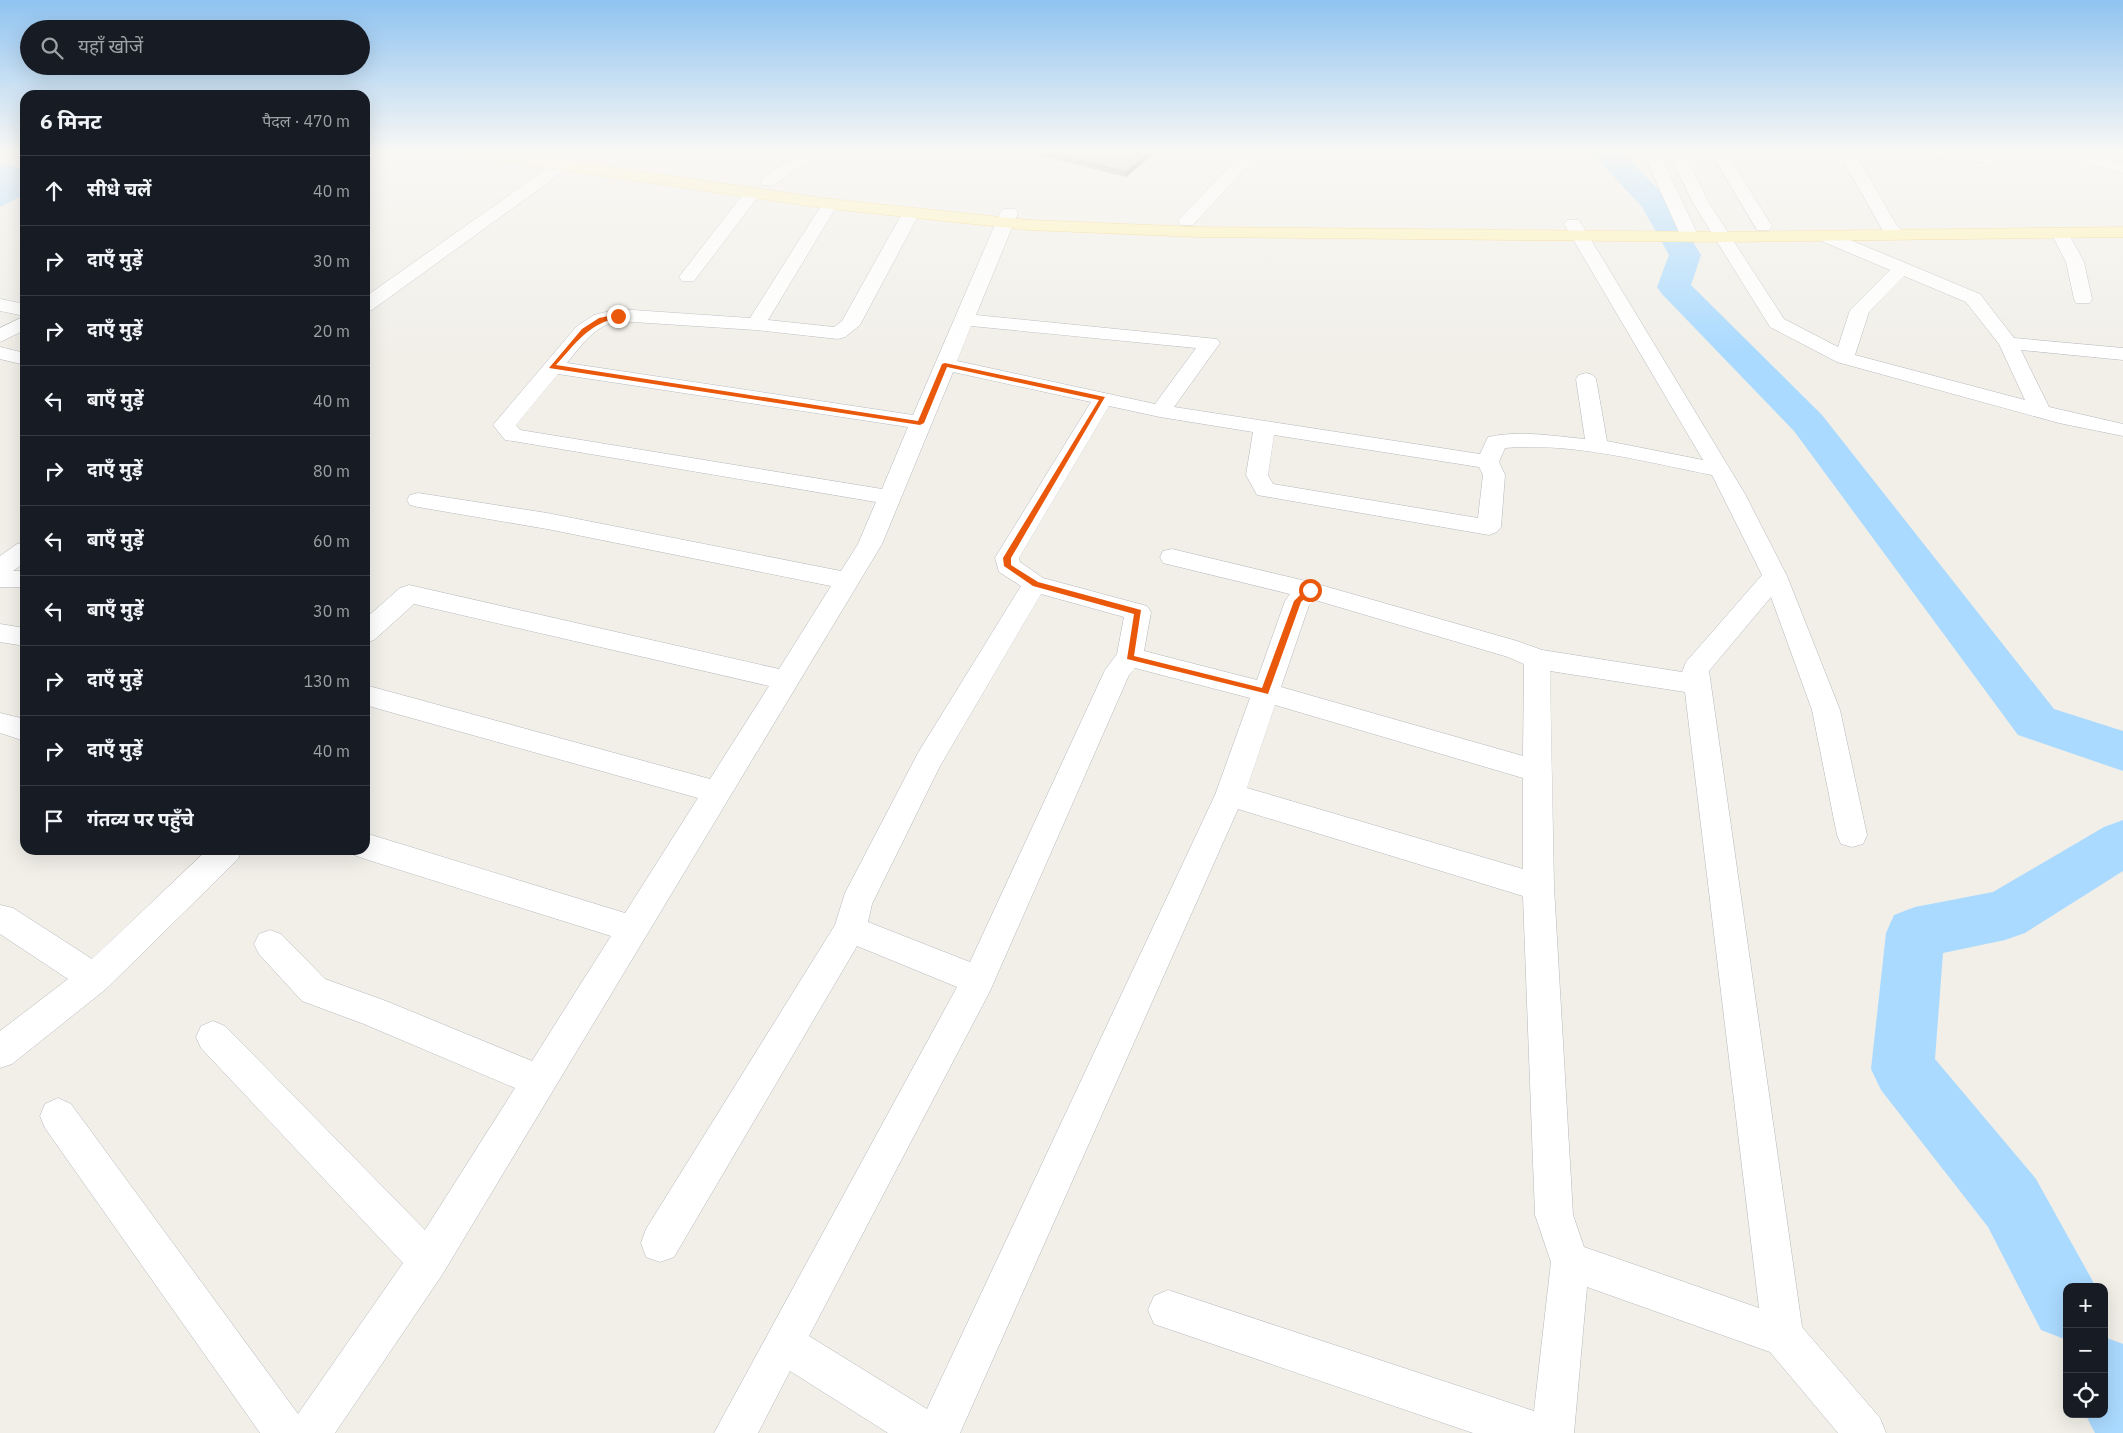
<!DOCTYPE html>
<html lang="hi">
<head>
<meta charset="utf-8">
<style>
  :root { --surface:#171b24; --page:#20242c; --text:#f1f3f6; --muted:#9ea1a6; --line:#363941 }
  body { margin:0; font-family:"IBM Plex Sans","Noto Sans Devanagari",sans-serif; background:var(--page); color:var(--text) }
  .controls { position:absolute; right:15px; bottom:15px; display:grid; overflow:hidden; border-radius:10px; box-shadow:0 5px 20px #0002 }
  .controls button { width:45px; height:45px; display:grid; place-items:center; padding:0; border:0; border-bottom:1px solid var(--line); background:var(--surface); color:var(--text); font:25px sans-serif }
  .stop { position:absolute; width:15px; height:15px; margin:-11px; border:4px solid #ea580c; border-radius:50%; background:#fff }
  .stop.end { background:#ea580c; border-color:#fff; box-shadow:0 1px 5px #0008 }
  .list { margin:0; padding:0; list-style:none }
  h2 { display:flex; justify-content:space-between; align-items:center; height:65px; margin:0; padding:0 20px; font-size:21px }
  h2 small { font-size:16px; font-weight:400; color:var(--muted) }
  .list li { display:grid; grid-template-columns:32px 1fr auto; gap:15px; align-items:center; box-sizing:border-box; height:70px; padding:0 20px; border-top:1px solid var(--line) }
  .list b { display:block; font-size:19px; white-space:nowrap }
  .list em { font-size:16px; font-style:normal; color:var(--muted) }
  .icon { flex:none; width:28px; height:28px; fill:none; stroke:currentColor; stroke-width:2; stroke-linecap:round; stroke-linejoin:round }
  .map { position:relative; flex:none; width:2123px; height:1433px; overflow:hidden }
  .search { position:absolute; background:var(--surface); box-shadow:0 5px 20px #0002; left:20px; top:20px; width:350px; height:55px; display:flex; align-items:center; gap:12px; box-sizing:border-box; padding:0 18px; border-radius:28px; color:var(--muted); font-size:19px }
  .panel { position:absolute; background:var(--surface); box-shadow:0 5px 20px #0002; left:20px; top:90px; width:350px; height:765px; border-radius:15px }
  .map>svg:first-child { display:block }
</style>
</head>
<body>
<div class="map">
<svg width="2123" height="1433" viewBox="0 0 2123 1433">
  <rect width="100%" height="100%" fill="#f1efe8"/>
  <!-- water -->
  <path fill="#aadaff" d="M0,163L25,169V194L0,207Z"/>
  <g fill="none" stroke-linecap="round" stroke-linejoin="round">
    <!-- river -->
    <path fill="#aadaff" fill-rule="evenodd" d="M1589,150H1620L1666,197L1701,255L1691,285L1822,415L2054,709L2123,731V771L2018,735L1794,431L1662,294L1657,287L1669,255L1642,207Z
      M2123,820V871L2025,933L2005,940L1943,953L1935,1059L2036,1179L2096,1287H2067V1340L2041,1330L1988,1227L1881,1090L1871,1069L1886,933L1894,915L1915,907L1993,892L2104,827Z
      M2104,1337L2123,1344V1433H2095L2085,1414H2104Z"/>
    <!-- minor casing -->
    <g stroke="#b5b8bc" stroke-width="1">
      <path id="minor" d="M577,150L584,155L582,158L372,310L365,312V297L570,152Z
        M803,150H822L774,185H762L760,182L762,179Z
        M1245,150H1262L1193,225H1181L1178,221L1181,217Z
        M1642,150H1658L1699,237L1696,241H1684L1681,237Z
        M1667,150H1683L1709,203L1784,319L1838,347L1850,310L1890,270L1819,240L1816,236L1819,232H1831L1980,294L2014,338L2123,348V360L2021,350L2049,407L2123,424V436L2059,423L1837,362L1770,327L1693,203ZM1904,276L1966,302L1999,344L2025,400L1855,355L1869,312Z
        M1709,150H1725L1772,226L1769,230H1757Z
        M1837,150H1853L1896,224L1906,234L1903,238H1891L1883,231Z
        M1897,150C1914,150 1990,146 1998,158L1990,163L1905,155Z
        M2048,150H2076L2123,163V173L2050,153Z
        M753,188L759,189L761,193L694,281H682L679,277L682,273L747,189Z
        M830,199L836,200L838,204L768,320L834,327L842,321L904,210H916L919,214L860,325L845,337L838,339L756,330L618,321C594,326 582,345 567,363L913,415L1000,213L1003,209H1015L1018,213L976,315L1217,339L1220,343L1174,407L1480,454L1488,437C1519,430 1553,436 1585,439L1576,379L1579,375L1586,373L1593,375L1596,379L1607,441L1703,460L1564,224L1567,220H1579L1745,494L1787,576L1840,710L1867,835L1863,844L1852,847L1841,844L1837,835L1812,710L1771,597L1709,671L1802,1327L1880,1418L1886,1433H1838L1770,1352L1587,1287L1574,1433H1473L1154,1324L1148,1310L1154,1296L1168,1290L1534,1411L1551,1262L1535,1215L1523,896L1238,809L960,1433H888L790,1371L758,1433H714L957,987L857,946L674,1257L660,1262L646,1257L641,1243L646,1229L835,925L845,893L918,753L1021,586L999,572L995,558L1091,402L953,372L882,544L442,1275L335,1433H260L45,1128L40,1116L45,1104L58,1098L71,1104L298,1414L403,1263L201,1048L196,1037L201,1026L213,1021L225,1026L425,1230L515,1088L364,1024L302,1001L259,954L254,944L259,934L270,930L281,934L325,979L386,1001L532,1061L611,936L365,859L354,855L352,850H365V833L625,913L698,798L365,705V685L710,779L769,686L414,604L374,640L365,643V619L400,588L409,585L779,669L831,586L547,529L418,507L410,505L407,500L410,495L418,493L547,513L841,571L858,544L876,502L513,441L505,440L493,425L577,326L594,315L618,309L750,318L822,204L824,200ZM971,326L1196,348L1155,404L957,361ZM558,374L908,427L882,489L520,430L516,425ZM1109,406L1160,417L1253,432L1246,475L1257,495L1489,535L1497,532L1501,527L1505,475L1499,462L1505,448C1572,442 1646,462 1712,475L1762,575L1686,662L1682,672L1542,650L1517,641L1310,582L1172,549L1163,551L1160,557L1163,563L1290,594L1285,601L1257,680L1144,651L1151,612L1147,606L1043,578L1020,562L1019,558ZM1274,435L1479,467L1483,475L1478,518L1273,484L1268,475ZM1041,594L1124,617L1117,654L1105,670L970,962L868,922L872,904L940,766ZM1315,600L1508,657L1524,664L1523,756L1281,687L1309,605ZM1135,668L1250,698L1215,795L927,1409L809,1336L990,991L1129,675ZM1550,671L1685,692L1759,1308L1584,1247L1573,1215L1554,887ZM1275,705L1523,778V869L1247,788Z
        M2060,228L2066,229L2084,262L2092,299L2090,303H2076L2074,299L2066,262L2051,233L2054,229Z
        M0,299L25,304V316L0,311Z
        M25,316V330L0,342V328Z
        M0,347L25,353V365L0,359Z
        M25,542V562L13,571H25V587H0V556L17,544Z
        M0,624L25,628V646L0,642Z
        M0,713L25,719V741L0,733Z
        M207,850H242L238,859L106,989L12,1064L0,1068V1031L68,979L0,934V905L13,908L92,959Z"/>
    </g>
    <!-- major casing -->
    <g stroke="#f2c960" stroke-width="1">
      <path id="major" d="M450,150H494L830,199L1029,220L1198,227L1723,232L2123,227V237L1723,242L1198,237L1029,230L830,209L458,155Z"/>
    </g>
    <!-- minor -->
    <use href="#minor" fill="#fff" fill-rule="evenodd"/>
    <!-- major -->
    <use href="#major" fill="#fff2af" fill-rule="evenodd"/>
  </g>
  <!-- wall -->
  <path fill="#afaea9" d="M1017,150H1158L1126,177Z"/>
  <!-- shaded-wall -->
  <path fill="#8f8d8a" d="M1152,150H1158L1126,177V172Z"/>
  <!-- building -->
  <path fill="#cccac5" stroke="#8f8d8a" d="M1036,150H1152L1126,172Z"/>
  <!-- sky -->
  <linearGradient id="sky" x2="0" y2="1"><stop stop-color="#8fc3f1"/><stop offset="0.43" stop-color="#f9f8f5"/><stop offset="1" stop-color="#f9f8f5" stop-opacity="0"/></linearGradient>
  <rect width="2123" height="351" fill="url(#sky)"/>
  <!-- route -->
  <path fill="#ea580c" d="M618,314L620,317C588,324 577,342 556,365L918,421L942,364L945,363L1105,397L1011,558V565L1038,582L1141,610L1134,656L1262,688L1294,601L1307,588H1312V592L1301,602L1268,694L1127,659L1134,614L1033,586L1004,566L1003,558L1099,400L947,367L924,423L920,425L549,368L582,329L599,318Z"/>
</svg>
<div class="controls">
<button>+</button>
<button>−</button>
<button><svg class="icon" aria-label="locate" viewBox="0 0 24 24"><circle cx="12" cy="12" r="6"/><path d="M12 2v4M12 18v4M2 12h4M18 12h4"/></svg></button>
</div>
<div class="stop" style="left:1310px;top:590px"></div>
<div class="stop end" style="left:618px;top:316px"></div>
<div class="search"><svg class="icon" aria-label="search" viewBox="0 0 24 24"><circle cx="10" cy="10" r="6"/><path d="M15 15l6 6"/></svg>यहाँ खोजें</div>
<section class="panel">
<h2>6 मिनट<small>पैदल · 470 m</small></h2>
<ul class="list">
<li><svg class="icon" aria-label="ahead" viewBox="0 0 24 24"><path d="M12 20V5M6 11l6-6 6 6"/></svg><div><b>सीधे चलें</b></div><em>40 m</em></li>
<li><svg class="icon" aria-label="right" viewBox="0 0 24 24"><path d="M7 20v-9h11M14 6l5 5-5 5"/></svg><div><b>दाएँ मुड़ें</b></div><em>30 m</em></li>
<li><svg class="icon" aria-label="right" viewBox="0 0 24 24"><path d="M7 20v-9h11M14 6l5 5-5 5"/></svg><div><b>दाएँ मुड़ें</b></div><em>20 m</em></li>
<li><svg class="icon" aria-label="left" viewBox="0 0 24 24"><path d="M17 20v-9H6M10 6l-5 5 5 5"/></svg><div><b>बाएँ मुड़ें</b></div><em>40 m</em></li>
<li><svg class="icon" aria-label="right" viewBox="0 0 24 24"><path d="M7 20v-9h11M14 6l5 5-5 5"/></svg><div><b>दाएँ मुड़ें</b></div><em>80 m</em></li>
<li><svg class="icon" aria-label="left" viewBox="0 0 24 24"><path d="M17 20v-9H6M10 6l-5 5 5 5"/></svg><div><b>बाएँ मुड़ें</b></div><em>60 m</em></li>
<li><svg class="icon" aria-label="left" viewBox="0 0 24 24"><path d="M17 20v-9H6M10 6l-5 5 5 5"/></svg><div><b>बाएँ मुड़ें</b></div><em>30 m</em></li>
<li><svg class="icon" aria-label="right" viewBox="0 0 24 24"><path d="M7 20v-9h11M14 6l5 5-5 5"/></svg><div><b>दाएँ मुड़ें</b></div><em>130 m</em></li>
<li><svg class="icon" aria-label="right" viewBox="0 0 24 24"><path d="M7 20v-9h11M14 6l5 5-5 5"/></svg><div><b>दाएँ मुड़ें</b></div><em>40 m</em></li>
<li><svg class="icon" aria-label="arrive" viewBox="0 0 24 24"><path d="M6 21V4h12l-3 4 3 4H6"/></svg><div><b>गंतव्य पर पहुँचे</b></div></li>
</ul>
</section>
</div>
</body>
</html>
